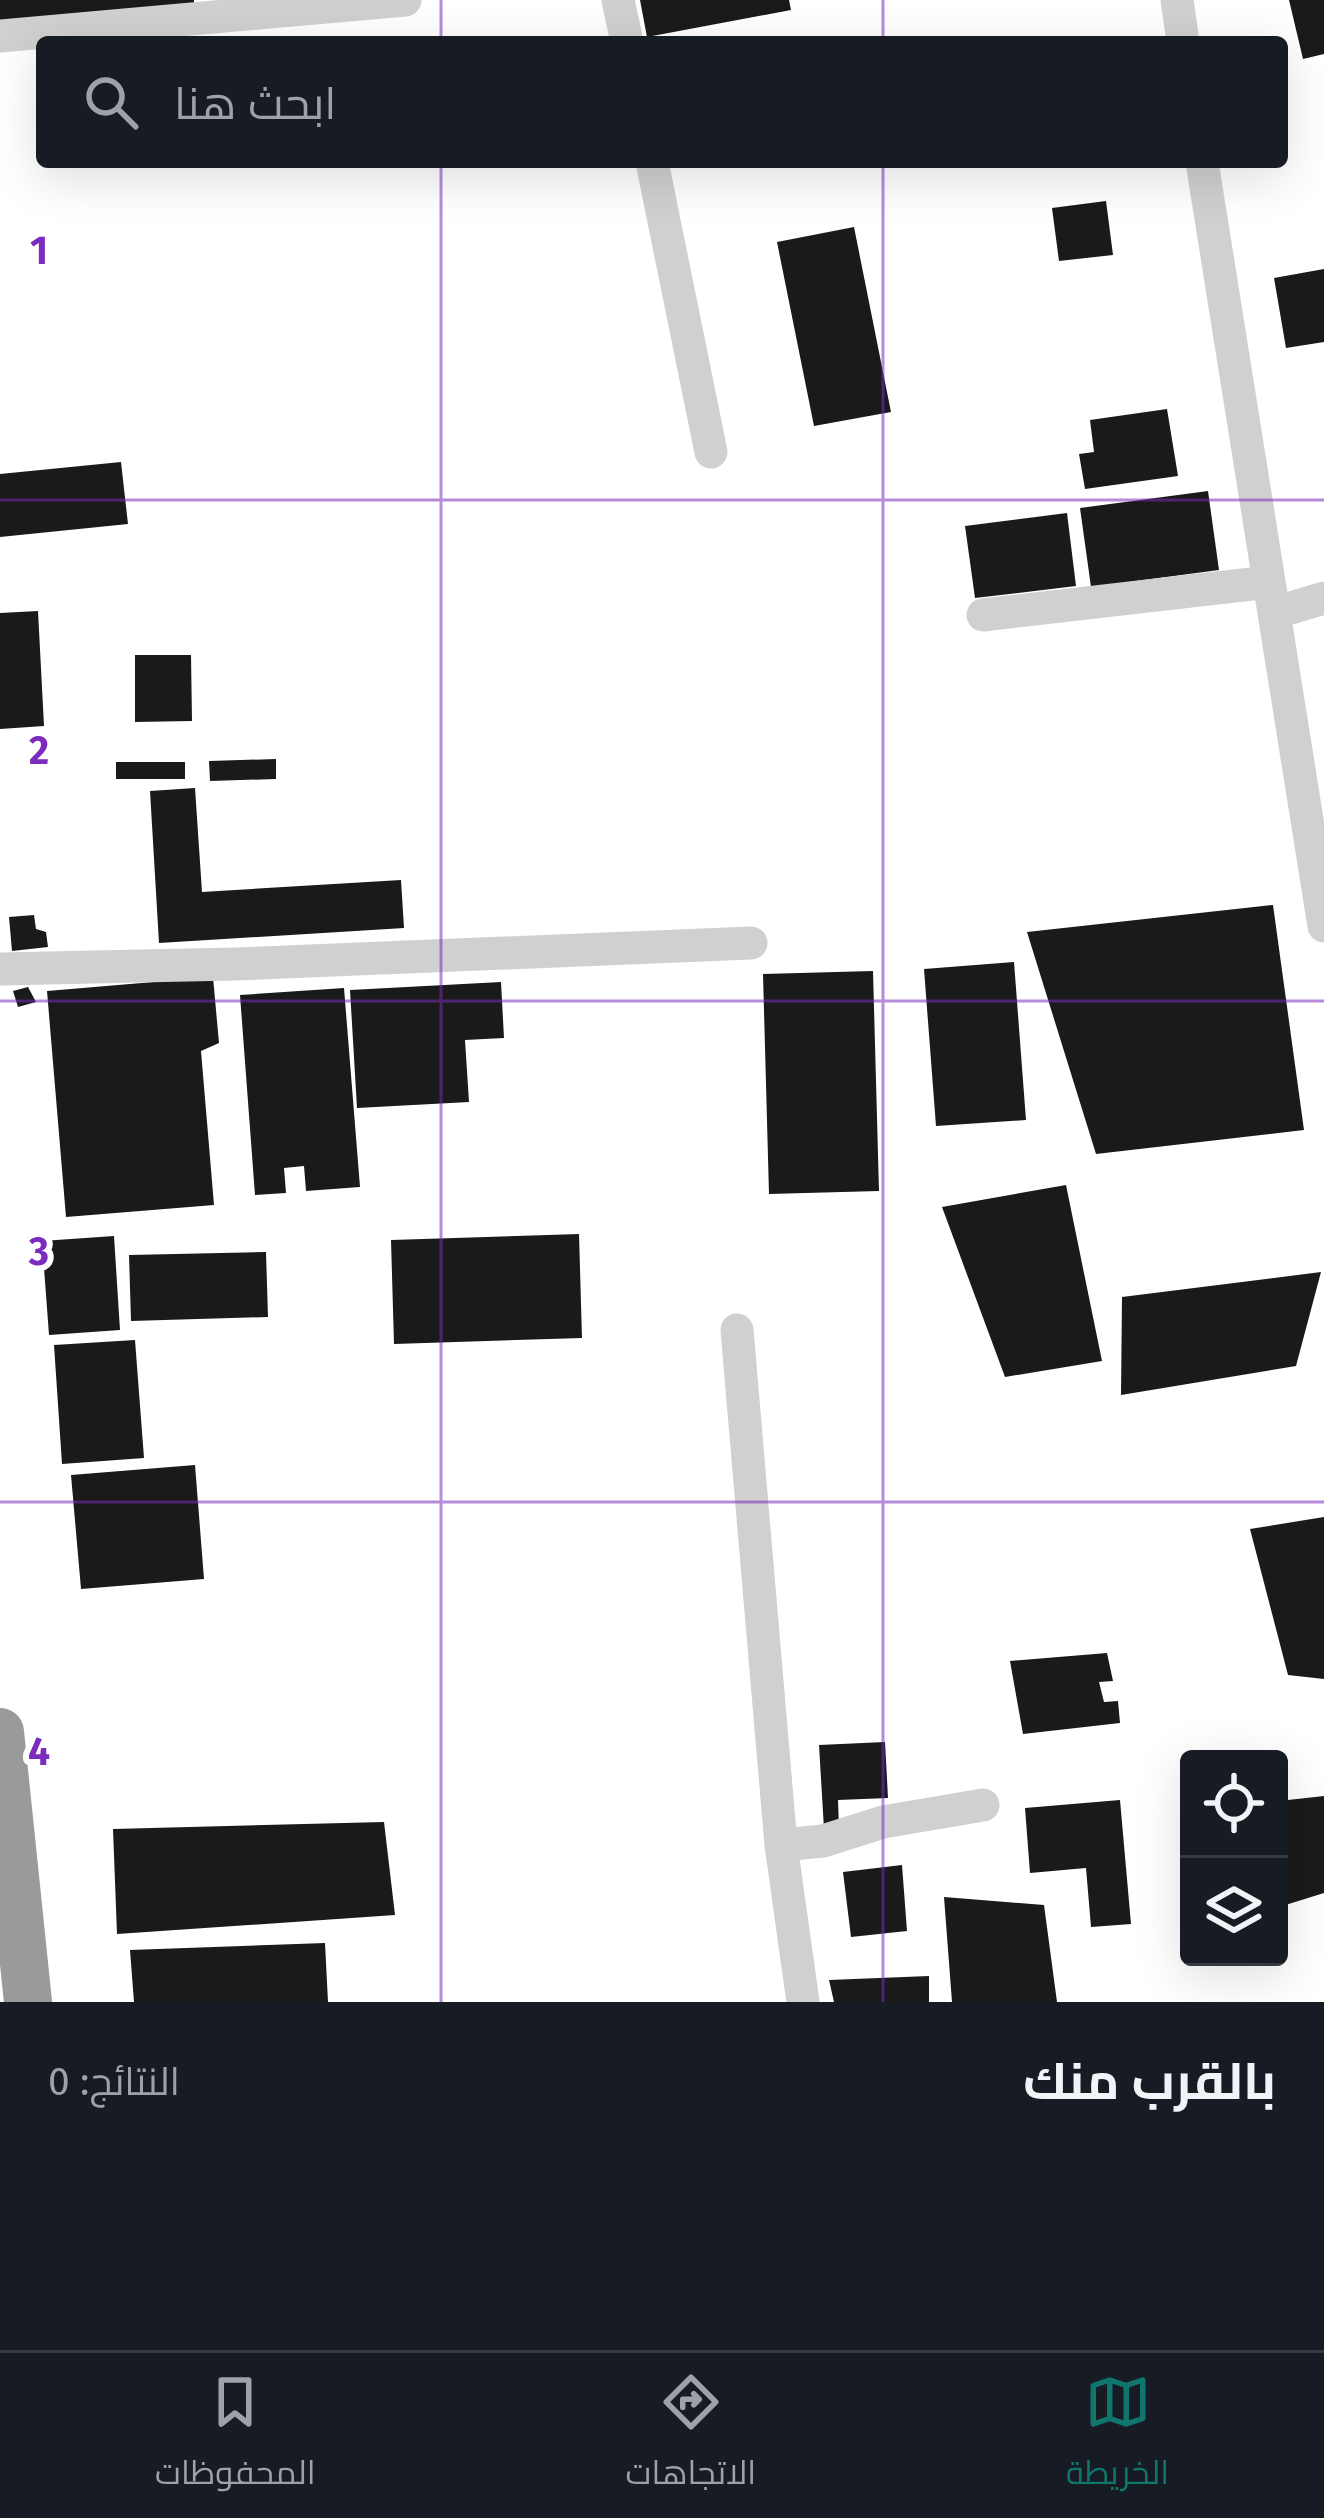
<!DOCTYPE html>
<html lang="ar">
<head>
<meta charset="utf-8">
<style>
  :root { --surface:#171b24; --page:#242831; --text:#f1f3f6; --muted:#9ea1a6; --line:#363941; --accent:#0f766e }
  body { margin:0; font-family:"Fira Sans",Cairo,sans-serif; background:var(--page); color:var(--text); direction:rtl }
  .controls { position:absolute; right:36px; bottom:36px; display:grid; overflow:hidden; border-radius:12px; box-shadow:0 12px 48px #0002 }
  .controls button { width:108px; height:108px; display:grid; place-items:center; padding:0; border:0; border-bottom:3px solid var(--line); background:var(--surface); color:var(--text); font:60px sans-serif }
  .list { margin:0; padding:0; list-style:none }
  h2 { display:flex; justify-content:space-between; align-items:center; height:156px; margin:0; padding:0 48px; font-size:51px }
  h2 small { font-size:39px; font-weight:400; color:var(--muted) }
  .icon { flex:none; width:66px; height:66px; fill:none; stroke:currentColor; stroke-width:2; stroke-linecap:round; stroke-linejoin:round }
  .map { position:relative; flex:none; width:1324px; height:2002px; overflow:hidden; direction:ltr }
  .search { position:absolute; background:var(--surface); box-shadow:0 12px 48px #0002; left:36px; right:36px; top:36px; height:132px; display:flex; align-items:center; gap:30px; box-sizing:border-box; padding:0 42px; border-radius:12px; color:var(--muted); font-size:45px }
  .sheet { height:348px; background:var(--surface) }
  nav { display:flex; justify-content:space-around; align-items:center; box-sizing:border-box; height:168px; border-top:3px solid var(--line); background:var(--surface); font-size:33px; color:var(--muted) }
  nav a { display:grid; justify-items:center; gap:6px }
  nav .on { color:var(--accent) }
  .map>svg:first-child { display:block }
</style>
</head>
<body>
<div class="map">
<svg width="1324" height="2002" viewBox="0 0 1324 2002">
  <rect width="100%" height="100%" fill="#fff"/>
  <!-- building -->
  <path fill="#1a1a1a" d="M0,0H194V3L0,22Z
    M640,0H789L791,10L647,37Z
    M1289,0H1324V54L1303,59Z
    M1106,201L1113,255L1059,261L1052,208Z
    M854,227L891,412L814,426L777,242Z
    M1324,269V342L1286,348L1274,278Z
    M1167,409L1178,476L1085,489L1079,454L1094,452L1090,420Z
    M121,462L128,524L0,537V474Z
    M1208,491L1219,570L1091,587L1080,508Z
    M1067,513L1076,586L975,598L965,526Z
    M38,611L44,726L0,729V613Z
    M135,655H191L192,721L135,722Z
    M276,759V779L210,781L209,761Z
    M116,762H185V779H116Z
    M195,788L202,892L401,880L404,928L159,943L150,791Z
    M1273,905L1304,1130L1096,1154L1027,932Z
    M34,915L36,929L46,932L48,947L12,951L9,917Z
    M1014,962L1026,1120L936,1126L924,969Z
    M873,971L879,1191L769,1194L763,974Z
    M213,977L219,1043L201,1051L214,1205L66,1217L47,991Z
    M501,982L504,1038L465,1040L469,1102L357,1108L350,990Z
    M28,987L36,1002L18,1007L13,991Z
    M344,988L360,1187L306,1191L304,1166L284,1168L286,1193L255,1195L240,995Z
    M1066,1185L1102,1361L1005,1377L942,1207Z
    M579,1234L582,1338L394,1344L391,1240Z
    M114,1236L120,1330L49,1335L42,1241Z
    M266,1252L268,1317L131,1321L129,1255Z
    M1321,1272L1296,1366L1121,1395L1122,1297Z
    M135,1340L144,1458L62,1464L54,1345Z
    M195,1465L204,1579L81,1589L71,1475Z
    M1324,1517V1679L1288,1675L1250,1529Z
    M1107,1653L1113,1681L1099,1682L1104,1702L1118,1701L1120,1723L1023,1734L1010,1661Z
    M885,1742L888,1798L838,1800L839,1828L824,1829L819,1745Z
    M1324,1796V1893L1279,1907V1801Z
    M1120,1800L1131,1924L1091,1927L1086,1868L1030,1873L1025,1808Z
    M384,1822L395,1915L117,1934L113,1829Z
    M902,1865L907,1931L851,1937L843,1872Z
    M944,1897L1044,1905L1057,2002H952Z
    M325,1943L328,2002H134L130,1950Z
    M929,1976V2002H834L829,1980Z"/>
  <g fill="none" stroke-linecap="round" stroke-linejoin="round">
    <!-- minor -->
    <path stroke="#d0d0d0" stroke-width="33" d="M618,0L627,42
      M1177,0L1183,42
      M0,36L405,0
      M652,162L711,452
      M1202,162L1324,926
      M1274,613L1324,598
      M983,615L1269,582
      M0,969L235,964L751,943
      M737,1330L781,1845L803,2002
      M781,1845L823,1841L883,1822L983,1805"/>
    <!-- highway -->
    <path stroke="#9a9a9a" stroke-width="48" d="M0,1732L28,2002"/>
  </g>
  <!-- grid -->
  <path fill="none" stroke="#7b2cbf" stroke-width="3" stroke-opacity="0.55" d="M441,0V42M883,0V42M441,162V2002M883,162V2002M0,500H1324M0,1001H1324M0,1502H1324"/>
  <g font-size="39" text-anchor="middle" font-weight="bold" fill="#7b2cbf" stroke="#fff" stroke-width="12" stroke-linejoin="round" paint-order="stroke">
    <text x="39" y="264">1</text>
    <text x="39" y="764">2</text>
    <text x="39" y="1265">3</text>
    <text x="39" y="1765">4</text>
  </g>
</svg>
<div class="controls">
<button><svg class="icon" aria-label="locate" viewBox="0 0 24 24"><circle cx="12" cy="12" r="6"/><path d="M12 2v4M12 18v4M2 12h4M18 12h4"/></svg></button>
<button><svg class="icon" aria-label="layers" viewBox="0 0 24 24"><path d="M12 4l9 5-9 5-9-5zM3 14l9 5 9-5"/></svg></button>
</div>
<div class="search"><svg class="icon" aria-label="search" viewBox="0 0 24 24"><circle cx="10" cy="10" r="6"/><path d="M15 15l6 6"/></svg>ابحث هنا</div>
</div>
<section class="sheet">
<h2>بالقرب منك<small>النتائج: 0</small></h2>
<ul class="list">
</ul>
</section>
<nav>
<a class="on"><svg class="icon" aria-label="map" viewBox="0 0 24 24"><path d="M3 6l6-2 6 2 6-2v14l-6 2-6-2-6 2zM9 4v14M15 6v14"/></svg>الخريطة</a>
<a><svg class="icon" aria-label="directions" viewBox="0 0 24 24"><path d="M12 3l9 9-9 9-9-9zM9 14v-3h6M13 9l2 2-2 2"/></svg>الاتجاهات</a>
<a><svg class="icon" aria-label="saved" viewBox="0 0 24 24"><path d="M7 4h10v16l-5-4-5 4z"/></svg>المحفوظات</a>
</nav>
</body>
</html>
